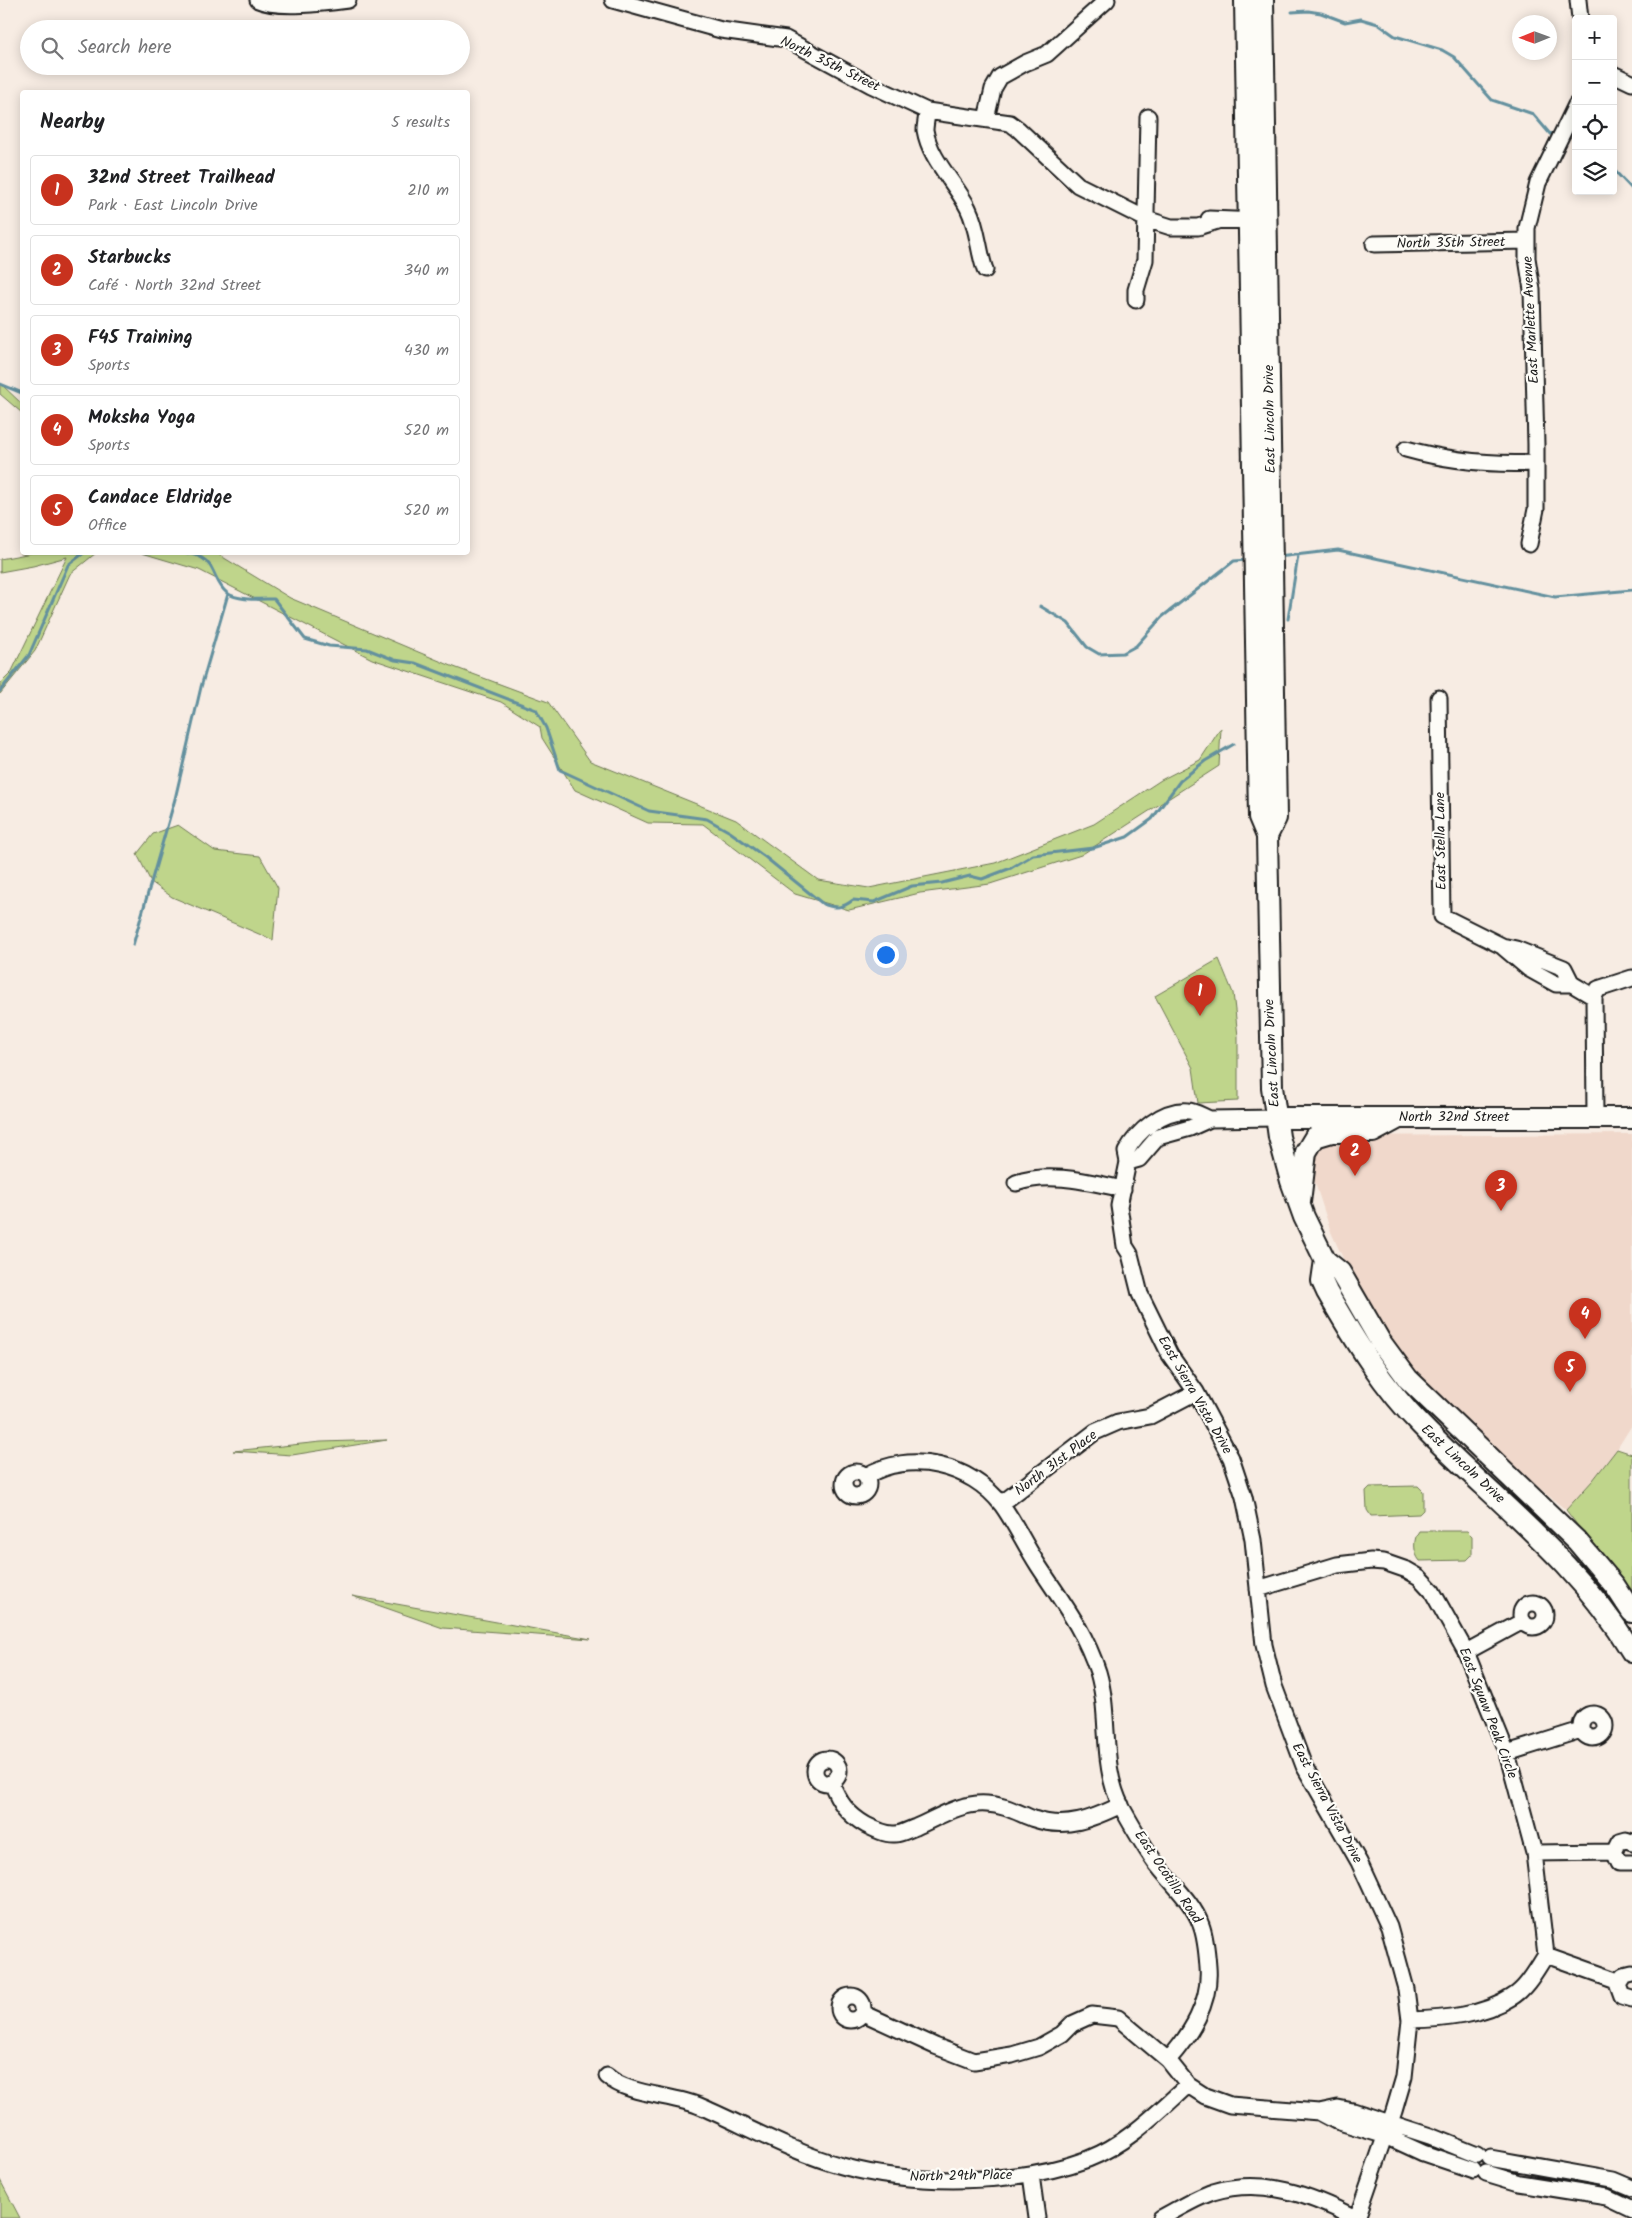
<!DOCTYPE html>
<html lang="en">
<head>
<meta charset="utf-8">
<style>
  :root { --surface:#fff; --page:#f6f6f6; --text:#202124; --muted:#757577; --line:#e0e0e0; --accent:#c8321e }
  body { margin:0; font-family:Kalam,sans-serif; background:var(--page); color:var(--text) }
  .controls { position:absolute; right:15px; top:15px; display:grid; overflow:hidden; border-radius:5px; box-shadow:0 2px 12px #0003 }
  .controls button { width:45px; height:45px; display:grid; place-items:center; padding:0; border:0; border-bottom:1px solid var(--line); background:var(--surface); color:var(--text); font:25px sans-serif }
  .compass { position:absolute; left:1512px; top:15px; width:45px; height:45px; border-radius:50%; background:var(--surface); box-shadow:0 2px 12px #0003; rotate:269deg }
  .you { position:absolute; left:885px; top:954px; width:18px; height:18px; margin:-12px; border:4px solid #fff; border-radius:50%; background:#1a73e8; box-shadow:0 0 0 8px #1a73e833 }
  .badge { display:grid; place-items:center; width:32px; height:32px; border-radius:50%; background:var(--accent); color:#fff; font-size:16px; font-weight:700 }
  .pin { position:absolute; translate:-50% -41px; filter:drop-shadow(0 1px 2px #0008) }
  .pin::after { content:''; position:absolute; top:26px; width:18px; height:15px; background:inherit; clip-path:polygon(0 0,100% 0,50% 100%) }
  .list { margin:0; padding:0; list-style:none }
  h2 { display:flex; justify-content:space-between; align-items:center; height:65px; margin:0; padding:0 20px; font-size:21px }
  h2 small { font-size:16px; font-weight:400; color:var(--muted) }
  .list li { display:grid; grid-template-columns:32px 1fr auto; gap:15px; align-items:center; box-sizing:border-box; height:70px; margin:0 10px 10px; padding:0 10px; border:1px solid var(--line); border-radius:5px }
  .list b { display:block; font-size:19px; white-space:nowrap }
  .list p { margin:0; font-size:16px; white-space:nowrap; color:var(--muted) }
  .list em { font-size:16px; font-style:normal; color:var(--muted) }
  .icon { flex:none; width:28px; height:28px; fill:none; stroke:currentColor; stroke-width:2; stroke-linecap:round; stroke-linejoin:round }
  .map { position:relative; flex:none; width:1632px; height:2218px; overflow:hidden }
  .search { position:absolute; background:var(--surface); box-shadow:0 2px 12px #0003; left:20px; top:20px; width:450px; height:55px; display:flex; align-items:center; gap:12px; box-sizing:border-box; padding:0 18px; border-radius:28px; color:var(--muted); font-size:19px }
  .panel { position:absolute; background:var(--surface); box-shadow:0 2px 12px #0003; left:20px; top:90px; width:450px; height:465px; border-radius:5px }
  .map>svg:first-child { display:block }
</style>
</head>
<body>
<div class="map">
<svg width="1632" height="2218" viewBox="0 0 1632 2218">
  <rect width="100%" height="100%" fill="#f7ece3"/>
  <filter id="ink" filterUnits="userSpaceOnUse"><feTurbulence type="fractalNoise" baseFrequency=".02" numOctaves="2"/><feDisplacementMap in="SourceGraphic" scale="10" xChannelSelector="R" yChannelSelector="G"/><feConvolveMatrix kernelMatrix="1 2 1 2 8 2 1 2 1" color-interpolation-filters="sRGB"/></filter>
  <g filter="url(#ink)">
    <!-- built -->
    <path fill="#f0d8cb" d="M1632,1134V1425L1617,1449L1593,1480L1566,1510L1503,1458L1425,1385L1391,1341L1347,1267L1331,1232L1309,1164L1310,1149L1329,1136Z"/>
    <!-- green -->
    <path fill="#bfd58b" stroke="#6e7854" d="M0,383L22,404V413L0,394Z
      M32,553H96L70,574L35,651L0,694V684L11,673L67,557L33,566L0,572V559Z
      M216,553L290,598L454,667L548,702L590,761L736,820L818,880L869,888L995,863L1094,824L1161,780L1200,760L1221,728L1219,766L1081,855L990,884L920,893L849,910L795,894L703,824L648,823L575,790L542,738L540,727L501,702L372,659L199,570L142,553Z
      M178,825L215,851L260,856L278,888L273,940L172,897L151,882L137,854L153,834Z
      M1219,959L1233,993L1238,1036V1101L1198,1103L1193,1068L1155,996Z
      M387,1440L292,1455L233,1451L321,1442Z
      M1617,1449L1632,1454V1598L1566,1510L1593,1480Z
      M1418,1486L1423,1491V1510L1419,1514L1371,1516L1367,1510L1366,1491L1370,1487Z
      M1419,1531H1467L1472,1536V1555L1467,1560L1420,1561C1413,1553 1413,1539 1419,1531Z
      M352,1596L591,1639L443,1628Z
      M0,2180L20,2218H0Z"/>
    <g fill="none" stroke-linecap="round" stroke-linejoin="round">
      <!-- stream -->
      <path stroke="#63909e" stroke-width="3" d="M1292,12L1308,11L1321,13L1345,22L1361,19L1378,24L1395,36L1442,50L1454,57L1492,100L1533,114L1550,134L1558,132
        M1569,130L1576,129
        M1613,169L1632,189
        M0,384L22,393
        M146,552H177
        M183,552C189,554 197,555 202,558C215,565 215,584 227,593C238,601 260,599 274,599L305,639L329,646L367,649L395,660L415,663L536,710L546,728L560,770L649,811L707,819L730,832L765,857L823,904C836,909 843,908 853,900L874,902L912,886L942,883L970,876L982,879L1011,868L1033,855L1093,848L1127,837L1152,819L1180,781L1205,761L1234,744
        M1278,557L1338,550L1555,597L1632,590
        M1040,606L1068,623L1087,647L1099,654L1123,653L1136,646L1162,617L1234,561L1247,560
        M1288,619L1298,556
        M0,691L29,655L68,565L85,552
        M133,945L175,799L201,687L228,594"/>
      <!-- minor casing -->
      <g stroke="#1c1c1c" stroke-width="19">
        <path id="minor" d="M258,0C278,9 325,3 348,0
          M613,0L721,30L786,39L871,85L927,111L1010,123L1018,129L1078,185L1146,219L1171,227H1198L1217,221
          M1578,0L1580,19
          M1613,74L1632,83
          M927,111C927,117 925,125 925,130C930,160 955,182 968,208C978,228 978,249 985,270
          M986,119L993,89L1000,77L1025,63L1047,54L1107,0
          M1209,219L1258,221
          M1374,244L1527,241
          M1136,300V290L1145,260L1148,117
          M1406,449C1449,461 1491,465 1536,463
          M1529,544L1536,509V445L1532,290L1527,258V228L1538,183L1576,105
          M1439,698L1442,916L1502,946L1516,949L1564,968L1572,984
          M1503,947L1529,969L1556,984H1572L1594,997
          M1595,1117L1594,997L1598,989L1632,978
          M1210,1119C1204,1117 1195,1111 1188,1111C1163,1109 1137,1131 1126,1152L1128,1162L1119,1206L1125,1246L1130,1254L1140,1294L1170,1355L1196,1392L1231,1458L1244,1497L1253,1540L1264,1645L1274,1686L1304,1766L1359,1862L1389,1927L1406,1989L1410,2020L1404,2077L1394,2111L1357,2218
          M1128,1162L1139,1159L1158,1137L1190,1128L1210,1119L1276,1118
          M1016,1183C1049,1171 1089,1182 1123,1189
          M844 1484a12 12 0 1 1 24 0a12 12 0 1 1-24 0Z
          M866,1476C909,1450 971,1464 1002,1505C1015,1523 1025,1545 1038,1565C1062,1602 1084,1629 1098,1672C1111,1716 1100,1764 1121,1806C1131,1824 1143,1845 1155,1862C1170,1882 1193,1902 1201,1925C1206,1938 1207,1953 1208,1967C1211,2003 1191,2034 1168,2060
          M1001,1504L1095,1432L1118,1422L1150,1416L1196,1392
          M1258,1589L1337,1565L1371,1561L1384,1562L1407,1570L1419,1577L1432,1591L1466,1652L1507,1753L1534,1853L1546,1955C1536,1970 1527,1988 1512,1997C1483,2016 1443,2019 1410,2020
          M1521 1615a12 12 0 1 1 24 0a12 12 0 1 1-24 0Z
          M1466,1652L1523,1621
          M1581 1726a12 12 0 1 1 24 0a12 12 0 1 1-24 0Z
          M1507,1753L1581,1730
          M815 1771a12 12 0 1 1 24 0a12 12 0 1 1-24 0Z
          M831,1782C839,1802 847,1814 866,1825C874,1829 886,1835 895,1834C901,1834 910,1829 916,1827C939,1817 961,1802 987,1804C1005,1805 1018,1813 1034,1819C1066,1830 1092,1819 1121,1805
          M1632,1842L1626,1840L1619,1842L1614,1852L1619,1863H1632
          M1534,1853L1614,1852
          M1546,1955L1619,1981
          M1632,1974L1624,1976L1618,1985L1622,1996L1632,1999
          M839 2008a12 12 0 1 1 24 0a12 12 0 1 1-24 0Z
          M863,2013L935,2046L974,2061L1012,2055L1039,2047L1062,2034L1072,2024L1092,2015L1118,2018L1168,2060L1188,2085L1205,2096L1230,2105L1319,2112L1338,2108L1353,2111L1430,2136L1477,2155
          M607,2076C629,2096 673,2094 702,2107C748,2127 794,2153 842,2166C914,2186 1018,2185 1088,2159C1127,2144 1158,2112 1188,2085
          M1319,2112L1336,2121L1386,2136L1423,2153L1473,2170
          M1490,2158L1613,2180L1632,2188
          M1486,2173L1519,2183L1607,2197L1632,2209
          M1031,2175L1037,2218
          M1161,2218C1178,2209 1195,2198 1213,2192C1263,2177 1311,2195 1355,2218"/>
      </g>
      <!-- major casing -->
      <g stroke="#1c1c1c" stroke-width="24">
        <path id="major" d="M1245,0L1259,817L1267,836L1272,1087L1279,1137L1291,1181L1304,1217L1325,1260L1340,1272L1380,1341L1408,1379L1577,1541L1615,1586L1632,1612
          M1263,0L1276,818L1267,836
          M1276,1118H1632
          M1300,1202L1306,1152L1315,1137L1332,1132H1373L1399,1118
          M1325,1260L1322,1281L1327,1292C1354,1339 1383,1387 1421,1425C1495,1501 1577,1560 1632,1652"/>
      </g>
      <!-- minor -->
      <use href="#minor" stroke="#fdfcf7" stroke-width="15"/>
      <!-- major -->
      <use href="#major" stroke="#fdfcf7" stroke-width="20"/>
    </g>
  </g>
  <g text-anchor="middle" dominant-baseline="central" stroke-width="4.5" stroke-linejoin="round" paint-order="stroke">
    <!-- street labels -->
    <g font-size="14" fill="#1c1c1c" stroke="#fdfcf7">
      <text transform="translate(830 64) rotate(26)">North 35th Street</text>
      <text transform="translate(1451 243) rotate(-1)">North 35th Street</text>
      <text transform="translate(1531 320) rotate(-93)">East Marlette Avenue</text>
      <text transform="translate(1270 419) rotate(-91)">East Lincoln Drive</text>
      <text transform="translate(1441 841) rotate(-91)">East Stella Lane</text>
      <text transform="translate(1272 1053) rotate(-93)">East Lincoln Drive</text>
      <text x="1454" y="1117">North 32nd Street</text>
      <text transform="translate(1195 1395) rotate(60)">East Sierra Vista Drive</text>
      <text transform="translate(1056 1463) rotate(-37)">North 31st Place</text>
      <text transform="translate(1463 1464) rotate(43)">East Lincoln Drive</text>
      <text transform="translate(1488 1713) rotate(69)">East Squaw Peak Circle</text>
      <text transform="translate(1327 1803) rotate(62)">East Sierra Vista Drive</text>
      <text transform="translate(1168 1877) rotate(56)">East Ocotillo Road</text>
      <text transform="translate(961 2176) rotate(-1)">North 29th Place</text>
    </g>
  </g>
</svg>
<div class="controls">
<button>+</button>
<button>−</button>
<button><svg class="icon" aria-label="locate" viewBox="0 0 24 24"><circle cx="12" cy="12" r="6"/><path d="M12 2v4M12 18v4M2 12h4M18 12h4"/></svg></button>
<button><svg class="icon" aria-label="layers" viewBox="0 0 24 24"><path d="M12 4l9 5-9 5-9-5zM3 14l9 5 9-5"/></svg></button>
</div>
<svg class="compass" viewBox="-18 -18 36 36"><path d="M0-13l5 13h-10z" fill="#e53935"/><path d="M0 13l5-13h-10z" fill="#757577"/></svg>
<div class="you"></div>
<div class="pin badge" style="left:1200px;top:1016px">1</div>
<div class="pin badge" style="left:1355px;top:1176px">2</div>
<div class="pin badge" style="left:1501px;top:1211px">3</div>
<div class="pin badge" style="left:1585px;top:1339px">4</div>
<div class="pin badge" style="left:1570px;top:1392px">5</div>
<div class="search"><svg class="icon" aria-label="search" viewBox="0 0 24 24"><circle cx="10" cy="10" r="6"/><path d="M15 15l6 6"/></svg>Search here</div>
<section class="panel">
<h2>Nearby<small>5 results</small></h2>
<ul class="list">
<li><span class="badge">1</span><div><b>32nd Street Trailhead</b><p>Park · East Lincoln Drive</p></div><em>210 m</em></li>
<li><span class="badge">2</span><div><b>Starbucks</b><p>Café · North 32nd Street</p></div><em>340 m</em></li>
<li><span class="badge">3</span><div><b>F45 Training</b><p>Sports</p></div><em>430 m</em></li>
<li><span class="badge">4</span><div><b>Moksha Yoga</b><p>Sports</p></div><em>520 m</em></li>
<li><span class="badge">5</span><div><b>Candace Eldridge</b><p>Office</p></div><em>520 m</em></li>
</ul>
</section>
</div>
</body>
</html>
